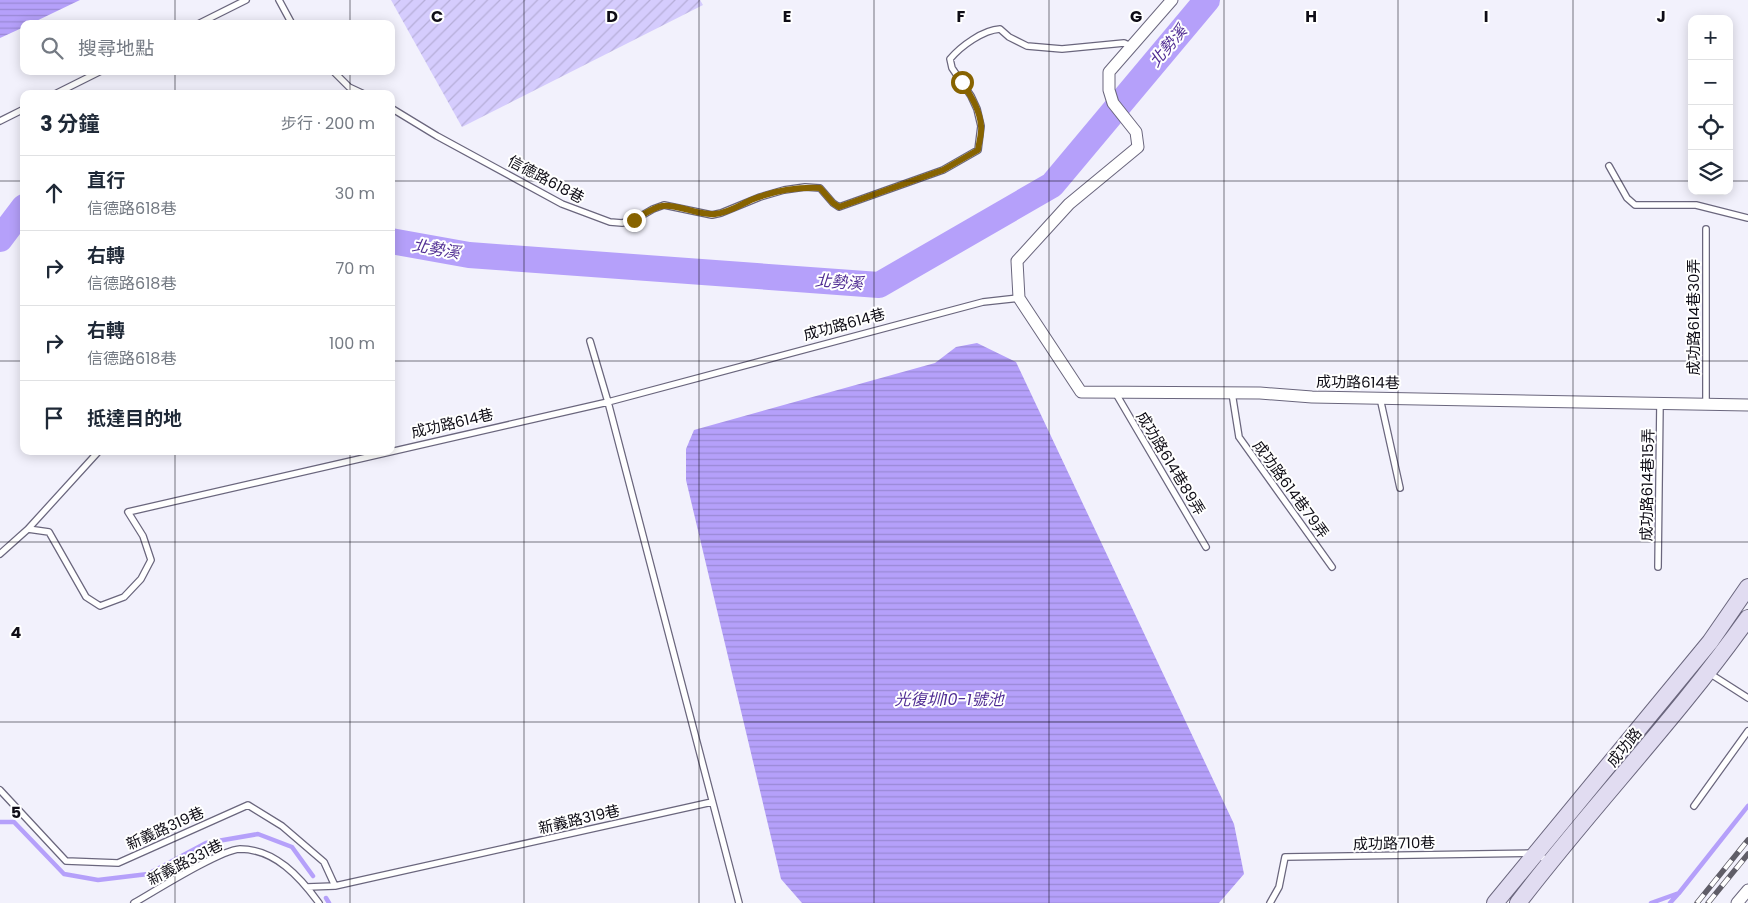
<!DOCTYPE html>
<html lang="zh-TW">
<head>
<meta charset="utf-8">
<style>
  :root { --surface:#fff; --page:#f6f6f7; --text:#1f2937; --muted:#747a83; --line:#e0e1e3 }
  body { margin:0; font-family:Poppins,"Noto Sans TC",sans-serif; background:var(--page); color:var(--text) }
  .controls { position:absolute; right:15px; top:15px; display:grid; overflow:hidden; border-radius:10px; box-shadow:0 2px 12px #0003 }
  .controls button { width:45px; height:45px; display:grid; place-items:center; padding:0; border:0; border-bottom:1px solid var(--line); background:var(--surface); color:var(--text); font:25px sans-serif }
  .stop { position:absolute; width:15px; height:15px; margin:-11px; border:4px solid #876300; border-radius:50%; background:#fff }
  .stop.end { background:#876300; border-color:#fff; box-shadow:0 1px 5px #0008 }
  .list { margin:0; padding:0; list-style:none }
  h2 { display:flex; justify-content:space-between; align-items:center; height:65px; margin:0; padding:0 20px; font-size:21px }
  h2 small { font-size:16px; font-weight:400; color:var(--muted) }
  .list li { display:grid; grid-template-columns:32px 1fr auto; gap:15px; align-items:center; box-sizing:border-box; height:75px; padding:0 20px; border-top:1px solid var(--line) }
  .list b { display:block; font-size:19px; white-space:nowrap }
  .list p { margin:0; font-size:16px; white-space:nowrap; color:var(--muted) }
  .list em { font-size:16px; font-style:normal; color:var(--muted) }
  .icon { flex:none; width:28px; height:28px; fill:none; stroke:currentColor; stroke-width:2; stroke-linecap:round; stroke-linejoin:round }
  .map { position:relative; flex:none; width:1748px; height:903px; overflow:hidden }
  .search { position:absolute; background:var(--surface); box-shadow:0 2px 12px #0003; left:20px; top:20px; width:375px; height:55px; display:flex; align-items:center; gap:12px; box-sizing:border-box; padding:0 18px; border-radius:10px; color:var(--muted); font-size:19px }
  .panel { position:absolute; background:var(--surface); box-shadow:0 2px 12px #0003; left:20px; top:90px; width:375px; height:365px; border-radius:10px }
  .map>svg:first-child { display:block }
</style>
</head>
<body>
<div class="map">
<svg width="1748" height="903" viewBox="0 0 1748 903">
  <defs>
    <pattern id="garden-furrows" width="10" height="10" patternUnits="userSpaceOnUse" patternTransform="scale(1.25)"><rect width="10" height="10" fill="#d5ccfd"/><path d="M-1 1l2-2M0 10L10 0M9 11l2-2" fill="none" stroke="#b6aed8"/></pattern>
    <pattern id="water-rules" width="6" height="5" patternUnits="userSpaceOnUse" patternTransform="scale(1.25)"><rect width="6" height="5" fill="#b5a0fa"/><path d="M0 2.5h6" fill="none" stroke="#9a89d6"/></pattern>
  </defs>
  <rect width="100%" height="100%" fill="#f2f1fc"/>
  <!-- garden -->
  <path fill="url(#garden-furrows)" d="M391,0H700L703,5L462,127Z"/>
  <!-- water -->
  <path fill="url(#water-rules)" d="M0,0H80L30,24H24V27L0,38Z
    M977,343L1016,362L1234,824L1244,874L1219,903H802L781,879L686,480V449L694,430L935,363L956,347Z"/>
  <g fill="none" stroke-linecap="round" stroke-linejoin="round">
    <!-- stream -->
    <path stroke="#b5a0fa" stroke-width="4.5" d="M0,822H14L64,874L98,880L148,874L206,843L258,834L292,847L313,876
      M326,898L329,903
      M1651,903L1679,893L1748,806
      M1670,903L1678,894"/>
    <!-- river -->
    <path stroke="#b5a0fa" stroke-width="26" d="M0,239L24,207
      M391,241L469,255L879,285L1052,185L1207,0"/>
    <!-- lane casing -->
    <g stroke="#6a667d" stroke-width="8">
      <path id="lane" d="M279,0L292,24
        M198,24L246,0
        M333,71L349,87L364,94
        M55,94L101,71
        M391,108L437,136L562,204L610,222L622,223L634,220L653,209L664,205L712,215L721,213L760,197L784,190L805,187L820,188L833,203L839,207L943,170L978,150L981,126L977,109L971,96L952,68L950,59C961,46 983,30 1000,29L1009,37L1027,46L1062,49L1124,43L1131,46
        M0,121L24,109
        M1609,166L1627,198L1635,205H1696L1748,218
        M590,341L608,402L739,903
        M1115,392L1206,547
        M1232,393L1239,437L1332,567
        M1380,398L1400,488
        M1706,404V229
        M28,529L99,451
        M0,554L28,529L49,532L86,597L100,606L124,597L141,579L151,560L143,536L128,512L608,402L983,302L1019,298
        M1658,567L1660,403
        M1709,673L1748,698
        M0,790L66,861L118,863L248,805L282,826L324,862L335,886L307,887
        M1694,806L1748,731
        M335,886L712,802
        M134,903C155,891 220,850 240,849C275,849 300,877 319,903
        M1270,903L1279,887L1285,857L1536,853L1549,862"/>
    </g>
    <!-- street casing -->
    <g stroke="#6a667d" stroke-width="13">
      <path id="street" d="M1172,0L1109,72V90L1113,103L1136,132L1138,147L1069,204L1017,261L1019,298L1081,392L1260,393L1312,397L1748,405
        M1737,903L1748,890"/>
    </g>
    <!-- secondary casing -->
    <g stroke="#6a667d" stroke-width="18">
      <path id="secondary" d="M1495,903L1710,642L1748,587
        M1518,903C1592,806 1677,718 1748,618"/>
    </g>
    <!-- lane -->
    <use href="#lane" stroke="#fff" stroke-width="5.5"/>
    <!-- street -->
    <use href="#street" stroke="#fff" stroke-width="11"/>
    <!-- secondary -->
    <use href="#secondary" stroke="#e1dcf1" stroke-width="16"/>
    <!-- rail casing -->
    <g stroke="#605e68" stroke-width="5.5">
      <path id="rail" d="M1697,903L1748,840
        M1708,903L1748,854"/>
    </g>
    <!-- rail -->
    <use href="#rail" stroke="#fff" stroke-width="4" stroke-dasharray="11" stroke-linecap="butt"/>
  </g>
  <g fill="none" stroke-linecap="round" stroke-linejoin="round">
    <!-- route -->
    <path stroke="#876300" stroke-width="6" d="M634,220C643,215 652,208 662,206C675,203 699,216 715,214C728,213 740,205 751,200C773,191 796,187 820,188L833,203L839,207L943,170L978,150C979,142 982,133 981,126C980,109 970,95 962,82"/>
  </g>
  <!-- grid -->
  <path fill="none" stroke="#0f0d16" stroke-width="1" stroke-opacity="0.55" d="M175,0V24M350,0V24M524,0V903M699,0V903M874,0V903M1049,0V903M1224,0V903M1398,0V903M1573,0V903M175,71V94M350,71V94M0,181H24M391,181H1692M1729,181H1748M0,361H24M391,361H1748M175,451V903M350,451V903M0,542H1748M0,722H1748"/>
  <g text-anchor="middle" dominant-baseline="central" stroke-width="4" stroke-linejoin="round" paint-order="stroke">
    <!-- street labels -->
    <g font-size="15" fill="#0f0d16" stroke="#fff">
      <text transform="translate(546 179) rotate(28)">信德路618巷</text>
      <text transform="translate(1693 317) rotate(-90)">成功路614巷30弄</text>
      <text transform="translate(844 324) rotate(-15)">成功路614巷</text>
      <text transform="translate(1358 382) rotate(1)">成功路614巷</text>
      <text transform="translate(452 423) rotate(-13)">成功路614巷</text>
      <text transform="translate(1171 463) rotate(59)">成功路614巷89弄</text>
      <text transform="translate(1647 485) rotate(-89)">成功路614巷15弄</text>
      <text transform="translate(1291 489) rotate(54)">成功路614巷79弄</text>
      <text transform="translate(1624 747) rotate(-51)">成功路</text>
      <text transform="translate(579 819) rotate(-13)">新義路319巷</text>
      <text transform="translate(165 828) rotate(-24)">新義路319巷</text>
      <text transform="translate(1394 843) rotate(-1)">成功路710巷</text>
      <text transform="translate(185 862) rotate(-27)">新義路331巷</text>
    </g>
    <!-- water labels -->
    <g font-size="16" font-style="italic" fill="#512e94" stroke="#fff">
      <text transform="translate(1168 46) rotate(-50)">北勢溪</text>
      <text transform="translate(436 249) rotate(10)">北勢溪</text>
      <text transform="translate(839 282) rotate(4)">北勢溪</text>
      <text x="949" y="699">光復圳10-1號池</text>
    </g>
  </g>
  <g font-size="16" text-anchor="middle" font-weight="bold" fill="#0f0d16" stroke="#fff" stroke-width="4" stroke-linejoin="round" paint-order="stroke">
    <text x="437" y="22">C</text>
    <text x="612" y="22">D</text>
    <text x="787" y="22">E</text>
    <text x="961" y="22">F</text>
    <text x="1136" y="22">G</text>
    <text x="1311" y="22">H</text>
    <text x="1486" y="22">I</text>
    <text x="1661" y="22">J</text>
    <text x="16" y="638">4</text>
    <text x="16" y="818">5</text>
  </g>
</svg>
<div class="controls">
<button>+</button>
<button>−</button>
<button><svg class="icon" aria-label="locate" viewBox="0 0 24 24"><circle cx="12" cy="12" r="6"/><path d="M12 2v4M12 18v4M2 12h4M18 12h4"/></svg></button>
<button><svg class="icon" aria-label="layers" viewBox="0 0 24 24"><path d="M12 4l9 5-9 5-9-5zM3 14l9 5 9-5"/></svg></button>
</div>
<div class="stop" style="left:962px;top:82px"></div>
<div class="stop end" style="left:634px;top:220px"></div>
<div class="search"><svg class="icon" aria-label="search" viewBox="0 0 24 24"><circle cx="10" cy="10" r="6"/><path d="M15 15l6 6"/></svg>搜尋地點</div>
<section class="panel">
<h2>3 分鐘<small>步行 · 200 m</small></h2>
<ul class="list">
<li><svg class="icon" aria-label="ahead" viewBox="0 0 24 24"><path d="M12 20V5M6 11l6-6 6 6"/></svg><div><b>直行</b><p>信德路618巷</p></div><em>30 m</em></li>
<li><svg class="icon" aria-label="right" viewBox="0 0 24 24"><path d="M7 20v-9h11M14 6l5 5-5 5"/></svg><div><b>右轉</b><p>信德路618巷</p></div><em>70 m</em></li>
<li><svg class="icon" aria-label="right" viewBox="0 0 24 24"><path d="M7 20v-9h11M14 6l5 5-5 5"/></svg><div><b>右轉</b><p>信德路618巷</p></div><em>100 m</em></li>
<li><svg class="icon" aria-label="arrive" viewBox="0 0 24 24"><path d="M6 21V4h12l-3 4 3 4H6"/></svg><div><b>抵達目的地</b></div></li>
</ul>
</section>
</div>
</body>
</html>
